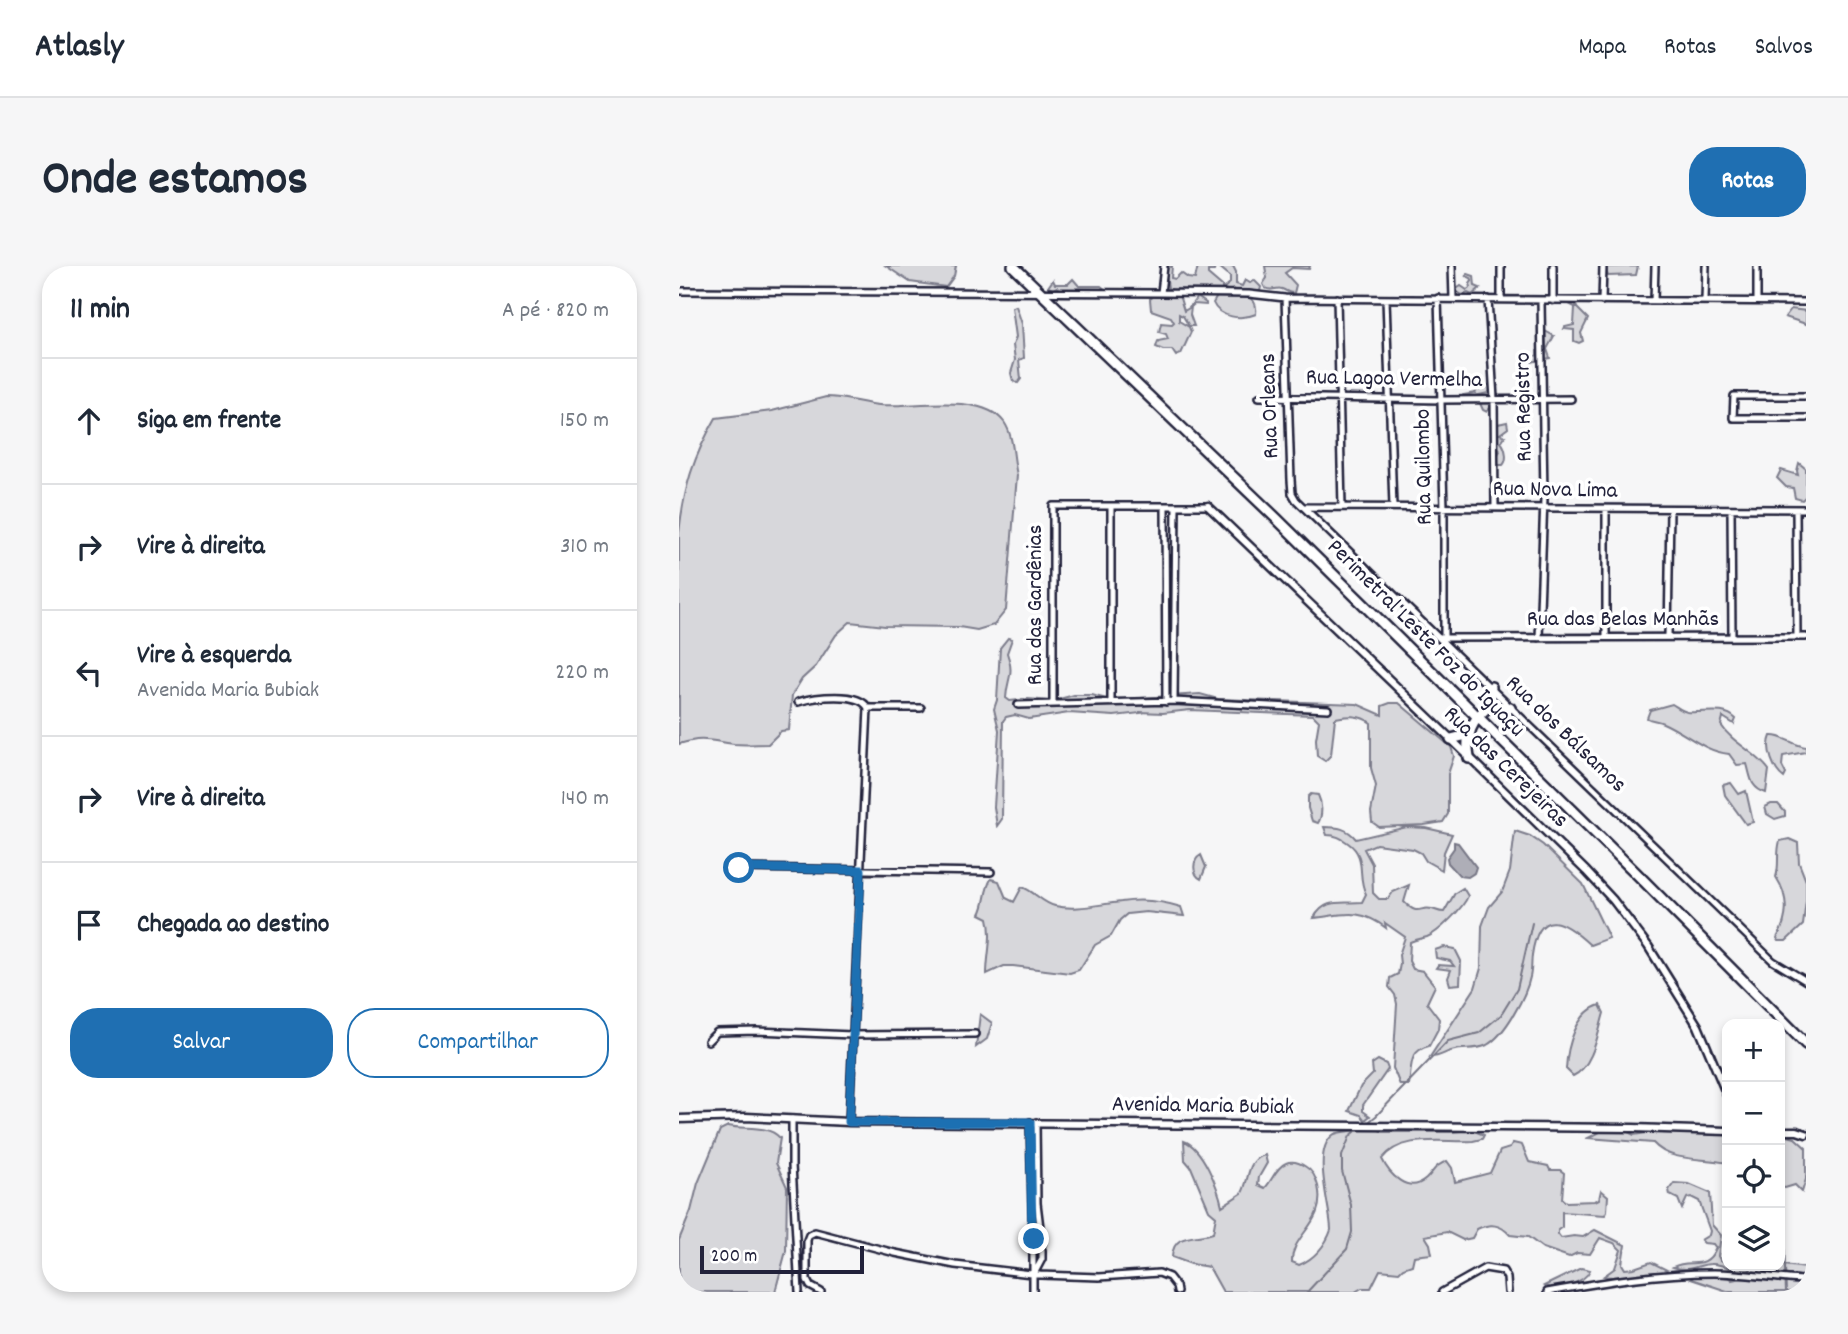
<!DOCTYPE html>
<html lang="pt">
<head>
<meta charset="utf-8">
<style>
  :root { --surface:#fff; --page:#f6f6f7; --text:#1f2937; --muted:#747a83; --line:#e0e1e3; --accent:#1f6fb2 }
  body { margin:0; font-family:Dekko,sans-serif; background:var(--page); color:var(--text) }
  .controls { position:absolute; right:21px; bottom:21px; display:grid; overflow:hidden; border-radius:14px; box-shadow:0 4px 10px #0003 }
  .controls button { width:63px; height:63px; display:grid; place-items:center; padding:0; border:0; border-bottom:2px solid var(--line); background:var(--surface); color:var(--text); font:35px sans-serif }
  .scale { position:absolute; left:21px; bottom:18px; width:164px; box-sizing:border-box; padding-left:7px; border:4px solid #22223b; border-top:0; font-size:19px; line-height:24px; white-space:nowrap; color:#22223b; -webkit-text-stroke:5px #fff; paint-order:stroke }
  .stop { position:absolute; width:21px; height:21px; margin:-16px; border:5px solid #1f6fb2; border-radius:50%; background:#fff }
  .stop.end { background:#1f6fb2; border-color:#fff; box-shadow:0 2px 7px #0008 }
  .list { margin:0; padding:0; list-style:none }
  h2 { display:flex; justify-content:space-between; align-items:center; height:91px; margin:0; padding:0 28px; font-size:30px }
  h2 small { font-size:23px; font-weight:400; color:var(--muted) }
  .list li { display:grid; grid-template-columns:46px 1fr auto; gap:21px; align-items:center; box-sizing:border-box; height:126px; padding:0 28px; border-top:2px solid var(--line) }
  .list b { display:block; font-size:26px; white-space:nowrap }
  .list p { margin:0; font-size:23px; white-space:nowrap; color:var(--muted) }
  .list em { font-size:23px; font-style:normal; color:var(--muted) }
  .actions { display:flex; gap:14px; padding:21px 28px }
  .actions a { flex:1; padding:16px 0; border:2px solid var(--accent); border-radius:28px; text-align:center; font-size:24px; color:var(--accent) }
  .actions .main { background:var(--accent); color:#fff }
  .icon { flex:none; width:38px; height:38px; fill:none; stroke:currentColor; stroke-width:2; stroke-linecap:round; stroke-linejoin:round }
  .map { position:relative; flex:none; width:1127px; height:1026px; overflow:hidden; border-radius:28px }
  header { display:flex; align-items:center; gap:42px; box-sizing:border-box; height:98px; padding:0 35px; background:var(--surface); border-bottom:2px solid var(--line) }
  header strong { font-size:33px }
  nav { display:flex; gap:38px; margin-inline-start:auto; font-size:24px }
  .intro { display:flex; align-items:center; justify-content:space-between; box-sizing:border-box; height:168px; padding:0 42px }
  h1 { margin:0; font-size:49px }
  .button { padding:18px 32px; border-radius:28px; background:var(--accent); color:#fff; font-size:24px; font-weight:700 }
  main { display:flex; gap:42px; padding:0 42px }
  aside { flex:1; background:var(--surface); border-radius:28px; box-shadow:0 4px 10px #0003 }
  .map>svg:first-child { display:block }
</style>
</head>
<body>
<header>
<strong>Atlasly</strong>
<nav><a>Mapa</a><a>Rotas</a><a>Salvos</a></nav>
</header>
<div class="intro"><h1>Onde estamos</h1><a class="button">Rotas</a></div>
<main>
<aside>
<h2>11 min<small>A pé · 820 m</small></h2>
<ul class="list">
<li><svg class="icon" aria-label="ahead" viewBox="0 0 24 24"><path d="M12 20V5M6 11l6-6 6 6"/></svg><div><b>Siga em frente</b></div><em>150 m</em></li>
<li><svg class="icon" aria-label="right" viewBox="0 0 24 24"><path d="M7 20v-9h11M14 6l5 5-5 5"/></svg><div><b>Vire à direita</b></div><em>310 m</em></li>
<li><svg class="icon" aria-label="left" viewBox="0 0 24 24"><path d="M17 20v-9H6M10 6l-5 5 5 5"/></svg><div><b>Vire à esquerda</b><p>Avenida Maria Bubiak</p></div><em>220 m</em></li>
<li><svg class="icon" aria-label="right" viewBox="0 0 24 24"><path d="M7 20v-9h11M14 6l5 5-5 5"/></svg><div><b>Vire à direita</b></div><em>140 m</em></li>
<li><svg class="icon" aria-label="arrive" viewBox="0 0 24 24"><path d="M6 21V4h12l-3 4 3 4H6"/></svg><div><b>Chegada ao destino</b></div></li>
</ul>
<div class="actions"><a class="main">Salvar</a><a>Compartilhar</a></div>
</aside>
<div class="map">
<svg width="1127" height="1026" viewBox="0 0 1127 1026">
  <rect width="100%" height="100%" fill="#f6f6f7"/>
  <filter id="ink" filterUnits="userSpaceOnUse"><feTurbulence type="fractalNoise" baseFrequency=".0143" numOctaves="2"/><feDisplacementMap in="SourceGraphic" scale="14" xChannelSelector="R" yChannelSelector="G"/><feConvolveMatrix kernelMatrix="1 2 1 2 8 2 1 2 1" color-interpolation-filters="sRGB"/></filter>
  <g filter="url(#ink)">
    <!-- green -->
    <path fill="#d7d7db" stroke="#7c7c8b" stroke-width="2" d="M207,0H277L275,10L267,21L231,16Z
      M493,0L492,12L496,13L502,7L509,12L516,13L519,0H536L535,5H529V8L543,20V25C534,27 498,27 489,22L486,2Z
      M554,0L557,6V18L563,20L566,14L571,17L575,14L582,21L581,25L559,26L555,23L549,25L545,22L551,17V10L539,0Z
      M586,0H631L630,3L613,2L606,7L617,19L615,27C607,27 609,25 603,23C597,21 593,26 586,22L584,18L588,12Z
      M959,0L957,9L929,10L926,1Z
      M789,8L795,10L796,20L801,22L793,29L789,27L783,29L776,24L782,20L788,24L792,21L791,18L793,15L792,12L787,10Z
      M394,13L400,20H422L427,24L394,23L385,25L378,21L374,23L369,21L374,14L376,18H389Z
      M477,29H500L505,45L510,42L518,31L527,37V39L515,38L512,41L511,49L515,60H510L504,50L500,48V55L510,61L512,66L502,88L497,90L493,84H484L477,81L479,75L489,73L487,68L480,66L482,57L493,58L495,56L492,51L472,44L471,33Z
      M539,29C556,29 580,25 577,48C563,54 540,52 534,37Z
      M896,35L898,42L909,53L902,67L904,75L900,77L895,75V64L885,63L886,61L895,59L896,41L888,37Z
      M337,40L343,58L345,92L340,94L342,113L339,117L334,115L332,107L336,94L334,79L337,71L333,41Z
      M1112,43L1127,45V58L1106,51Z
      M866,65L875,70L868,83L871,92L852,96L851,93L858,89V85H866L867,83Z
      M802,118L818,120L809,127L800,129L812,134V140L808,146L804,144L800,135H789L784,138L783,136L784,129L796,127Z
      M147,131C165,131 182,137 200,139C233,142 303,126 325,156C335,170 334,193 338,209L327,344L315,359L298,364L280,361L206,360L171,356L157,369L137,400L123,413L113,429L110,464L102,465L89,478C78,478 67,479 55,478C30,475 26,470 0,478V267C5,222 14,191 37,152L93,145Z
      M828,156L829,162L821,168L826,170L822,176C827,182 829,194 824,199H819L817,192L821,185C816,173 810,169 819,158Z
      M1120,197L1127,203V230L1123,234L1116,232L1114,222L1107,221L1098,212L1102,204L1119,209L1118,205Z
      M329,372L333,373L328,387C336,410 328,411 327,432L331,435L349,433L373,435L395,429H413L431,434L521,428L539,433L678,438L703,449V440L711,437H720L772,481L775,490L769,508V548L764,556L745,559L700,561L693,556L692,546L697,520L692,502V457C680,448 670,450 656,452L652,489L646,495L638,490L637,473L640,455L634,449L511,444L484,447L460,446L462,447L435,450L390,447L350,453L336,449L327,451L324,455L323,553L318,560L315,541L320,464L315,443L318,434L321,382Z
      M993,438C998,441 1003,445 1008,446C1025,448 1044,440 1057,453L1055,458L1044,451L1042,459C1054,478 1076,485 1090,504L1087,527C1071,522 1072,511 1068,498L1058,499L1050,488C1024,485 1007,467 984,457C978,454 973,455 968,452L971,444Z
      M1092,470C1104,469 1115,480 1127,481V486L1104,490L1103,500L1107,508L1105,512C1095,505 1086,483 1092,470Z
      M1052,517L1060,528L1067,525L1074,556L1067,558L1046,529L1044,519Z
      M632,528L639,529C643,537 644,549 639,557L633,555L629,542V531Z
      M1092,538H1099L1106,546V550L1096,553L1088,548L1086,541Z
      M645,561C659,561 668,562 677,573L728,561L747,562L773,568L765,586L763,604L747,595L742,587L734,583L697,578L685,583L693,598L694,627L700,633H709L714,626L730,619L725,636C740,651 740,640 753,643C757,644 760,646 765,646L776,627L784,622L789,630C785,641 759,667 748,671C742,673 738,673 731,676L730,695L734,703L744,705L756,720L748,737L760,753L759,763L750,780C729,785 733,801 730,819H721L714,802L718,738L716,729L710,721L711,712L719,708L721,698L720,689L726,671L706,657L707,662C680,641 664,649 635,652C646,631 663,638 683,636L687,628C677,610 689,591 669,577C662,572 657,569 648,569Z
      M836,565L851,570L864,579L904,618L930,672L911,679C885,655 860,639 853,689C852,696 853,703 851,711C847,730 826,769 808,779C798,784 786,782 776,784C767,785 760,792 751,791L796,722L802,702L803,660L810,641L823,626L831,605Z
      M1110,573L1119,577L1120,597L1127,615V635L1124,659L1107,675H1100L1098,672C1110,651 1110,631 1097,611C1101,599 1097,587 1101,575Z
      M522,589L527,601L522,613C513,608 513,594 522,589Z
      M312,613L320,615L327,632L335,636L343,621C355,625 363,637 376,640C398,645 420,638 442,636C461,633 483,635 502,641L505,650L467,646L448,648L441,654L432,670L416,679L400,704L391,707L334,700H325L308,708C308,688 314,672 309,652L301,648C307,637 305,625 312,613Z
      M765,681L776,683L782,695L781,718L771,719L769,712L772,704L757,702L759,699L775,700L771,695L757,692L756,684Z
      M921,739L925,747C919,767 914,801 894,810L887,803C888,781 897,746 921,739Z
      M301,748L313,757L308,773L297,781Z
      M699,794L707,798L709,803L684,839V845L691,850L686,854L682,849L670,845L682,820L694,808L693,798Z
      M49,860C66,864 88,858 101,872L97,897L108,921L107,985L96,1026H0V974L12,945L19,917L41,864Z
      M696,862L704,866H772L793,864L805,869L803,873L794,875C765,877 723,867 703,893C710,908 729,929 747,913C756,904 755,900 768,895L773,902L776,916L811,907L821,885L831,882L834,877L843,879L850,896L869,900L871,904H881L885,907L883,933L887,936L916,935L920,933L922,924L929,930L928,945L926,949L883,946V961L879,964V968L882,972L895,970L904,971L916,964L946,979L943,998L946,1003L955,1002L972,996L992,1006C970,1008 947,1014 925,1010L936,1002L942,984L935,977L921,972L911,988L898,987L890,991L864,982L849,971L831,969C821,958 812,957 798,963L793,972L784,974L768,966L746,970L751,978L753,988L735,990L733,999L724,1002L720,1006L701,1004L692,1022H683L676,1026H544L530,1001L512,998L493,991C494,966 517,973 534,967L537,950L530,944L512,901L506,894L505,875C523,881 539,921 543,940L563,927C571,912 567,894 586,889L588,897L580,911L579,919L586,922C593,915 597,901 607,897C614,894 621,897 627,901C634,905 637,912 639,920C648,958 612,968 613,996L620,999C635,993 647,979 652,964C652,942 632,885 654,869C661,864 686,865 696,862Z
      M923,865L949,866L955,869L980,865L1048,868V897C1024,891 992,897 974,877L909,872Z
      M1101,868L1116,872L1127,882V913L1123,926L1116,919L1106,922L1101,921Z
      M995,917L1010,918L1031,927L1033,959L1042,969L1039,990L1041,994L1048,996V1000H1061L1072,1003L1070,1007C1057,1007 1046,997 1032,998C1019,998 1011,1007 994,1001C1012,992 1026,1006 1037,982L1034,978L1025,977L1022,974L1030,969L1031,965L1020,935L1012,931L1008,932L1003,943L999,933L991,929L990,924Z
      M1104,999L1127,1002V1012L1118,1009L1086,1010L1087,1005Z
      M902,1002L911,1004C906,1017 877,1025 865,1020Z
      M1017,1008L1052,1012L1053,1014C1077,1007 1103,1019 1127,1018V1026H1051L1012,1013Z"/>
    <!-- water -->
    <path fill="#aeaeb7" stroke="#767685" stroke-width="2" d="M775,576L779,577L797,601L795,607L789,611L781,610L769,597L768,592L775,582Z"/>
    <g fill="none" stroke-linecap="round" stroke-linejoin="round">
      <!-- stream -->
      <path stroke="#767685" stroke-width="2" d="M687,858L697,850L769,775L800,767L822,749L838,723L853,657
        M1101,967L1105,977L1107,1026
        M628,1026L668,983L673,966L672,939L663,905V890L671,870L676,866"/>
      <!-- minor casing -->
      <g stroke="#22223b" stroke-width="10">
        <path id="minor" d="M773,0L774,33
          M0,25L482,27L570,28L606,32L1127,36
          M482,27L485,0
          M606,32L612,214L613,227L617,234L1094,695L1127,715
          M658,32L663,241
          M759,32L765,242V370
          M707,33L714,241
          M809,33L815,133L816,241
          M822,33V0
          M1026,34L1027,0
          M1078,34V0
          M874,35V0
          M923,35L924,0
          M975,35L976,0
          M1127,130H1055L1054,152H1127
          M580,131L763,134L892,133
          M486,240L487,436
          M626,241L1127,243
          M1117,243L1118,371
          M1052,244L1053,371
          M927,371V243
          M989,371L991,243
          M761,372L1127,371
          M860,372L865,232L862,35
          M495,435L497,240
          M119,436C135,431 180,425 189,442H242
          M432,437V241
          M374,438V240H529
          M339,439L495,435L649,443
          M60,602L312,606
          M29,775L38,766L78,765L173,769L296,768
          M113,853V899L120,1026
          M170,856L189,442
          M351,856L354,978
          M357,856L358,937L363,978
          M354,983V1026
          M355,1008L363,993V984
          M142,1026L131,1020L128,1014V974L130,969L136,966L216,987L276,999L361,1009L420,1011L480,1007L490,1011L497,1020L498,1026
          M763,1026L806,1002L824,1005L828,1012L829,1026
          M868,1026C924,1016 978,1007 1035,1007C1066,1007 1096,1013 1127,1014"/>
      </g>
      <!-- tertiary casing -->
      <g stroke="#22223b" stroke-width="11">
        <path id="tertiary" d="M529,240L772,473L907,605L934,634L969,680L1019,760L1048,829
          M0,853L67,851L170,856L954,862L1048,865
          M1101,865H1118L1127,868"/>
      </g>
      <!-- trunk casing -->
      <g stroke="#22223b" stroke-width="14">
        <path id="trunk" d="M334,0L597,252L957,607L1127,778
          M810,440L831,442
          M772,473L788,469
          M790,492C786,469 792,455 810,440L812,421"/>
      </g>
      <!-- minor -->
      <use href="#minor" stroke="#fff" stroke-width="5"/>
      <!-- tertiary -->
      <use href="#tertiary" stroke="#fff" stroke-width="6"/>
      <!-- trunk -->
      <use href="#trunk" stroke="#fff" stroke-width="9"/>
    </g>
  </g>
  <g fill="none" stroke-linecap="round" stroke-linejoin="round" filter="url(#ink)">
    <!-- route -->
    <path stroke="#1f6fb2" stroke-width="9" d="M60,602L182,604L170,856H351L353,972L355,973"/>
  </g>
  <g text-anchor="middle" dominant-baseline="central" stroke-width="7" stroke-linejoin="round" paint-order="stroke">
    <!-- street labels -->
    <g font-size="23" fill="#22223b" stroke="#fff">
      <text transform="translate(715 114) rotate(1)">Rua Lagoa Vermelha</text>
      <text transform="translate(592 140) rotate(-92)">Rua Orleans</text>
      <text transform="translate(846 141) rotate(-91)">Rua Registro</text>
      <text transform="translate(746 201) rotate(-91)">Rua Quilombo</text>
      <text transform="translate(876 225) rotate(1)">Rua Nova Lima</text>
      <text transform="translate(357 339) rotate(-90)">Rua das Gardênias</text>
      <text x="944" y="354">Rua das Belas Manhãs</text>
      <text transform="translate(746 373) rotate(45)">Perimetral Leste Foz do Iguaçu</text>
      <text transform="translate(886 469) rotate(44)">Rua dos Bálsamos</text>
      <text transform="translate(826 502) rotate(44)">Rua das Cerejeiras</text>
      <text transform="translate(524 841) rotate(1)">Avenida Maria Bubiak</text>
    </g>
  </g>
</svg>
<div class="controls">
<button>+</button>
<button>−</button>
<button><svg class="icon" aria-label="locate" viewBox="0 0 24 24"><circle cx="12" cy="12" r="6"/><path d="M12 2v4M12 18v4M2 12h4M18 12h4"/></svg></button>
<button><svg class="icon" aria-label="layers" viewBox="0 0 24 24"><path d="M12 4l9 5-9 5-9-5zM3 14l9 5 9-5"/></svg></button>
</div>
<div class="scale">200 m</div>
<div class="stop" style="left:60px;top:602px"></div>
<div class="stop end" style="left:355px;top:973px"></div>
</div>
</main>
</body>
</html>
